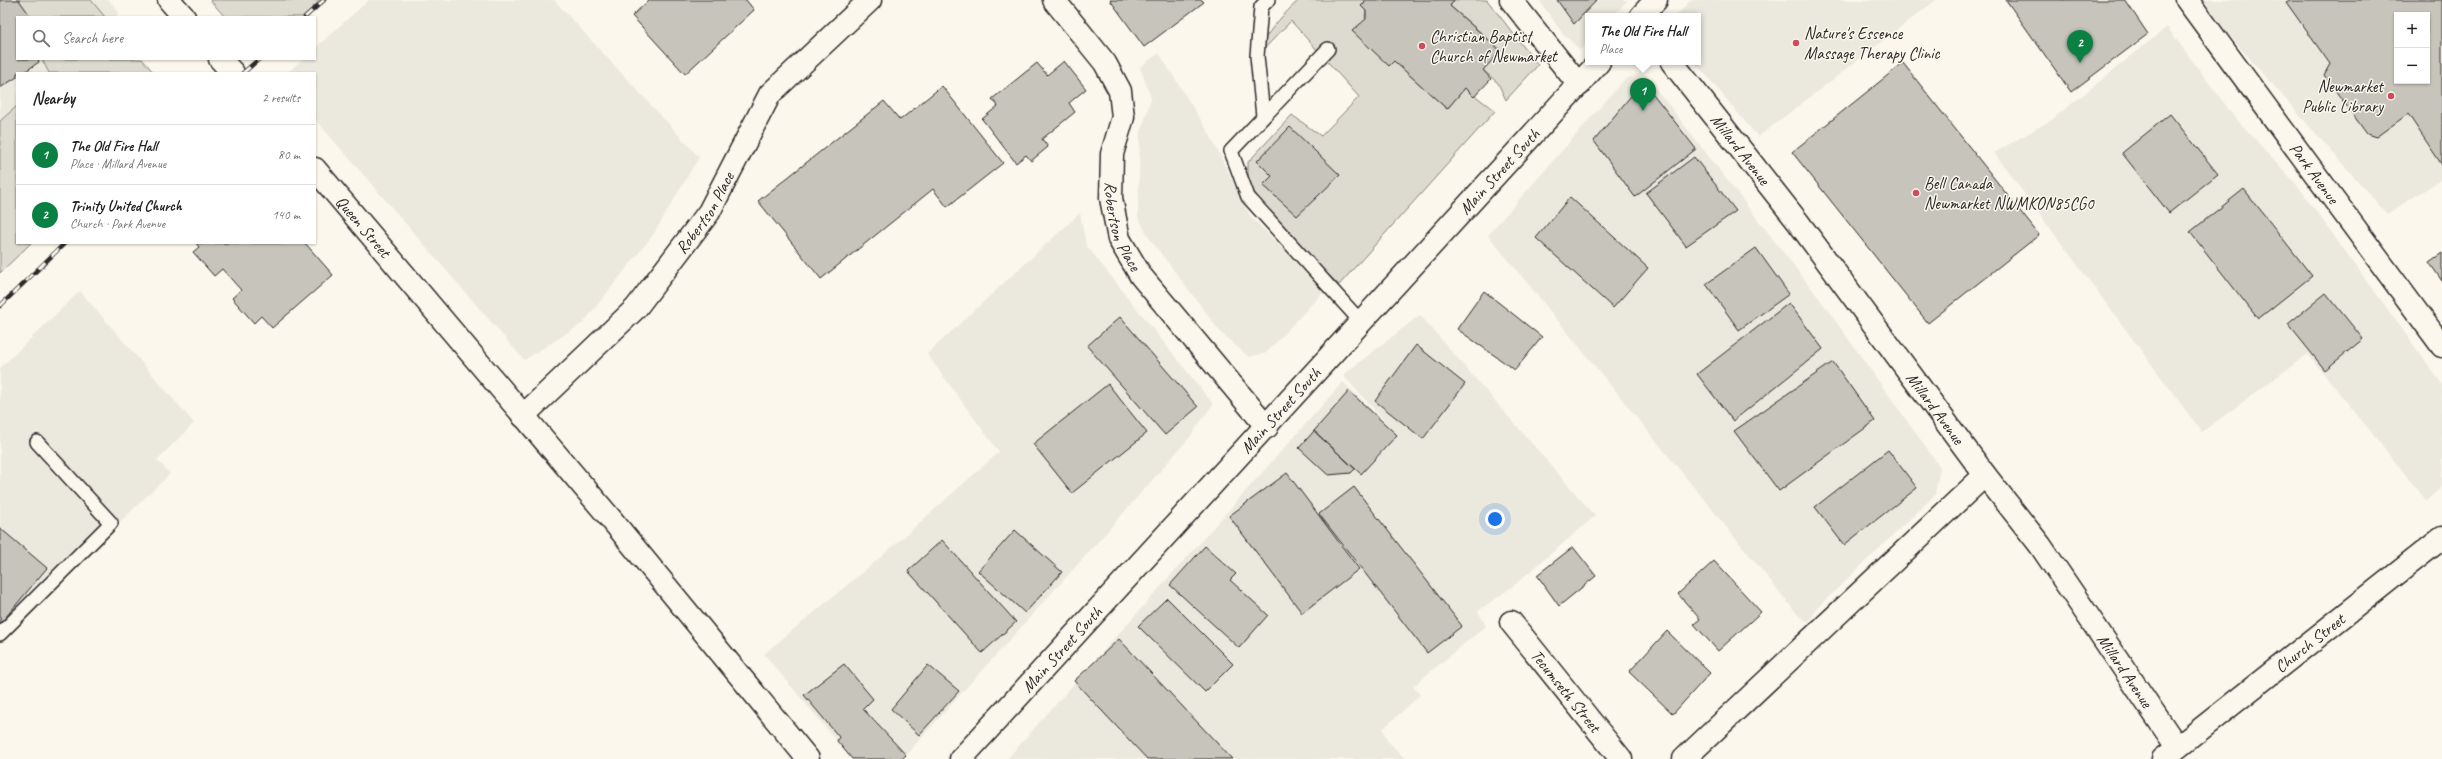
<!DOCTYPE html>
<html lang="en">
<head>
<meta charset="utf-8">
<style>
  :root { --surface:#fff; --page:#f2f2f2; --text:#222; --muted:#767676; --line:#e0e0e0; --accent:#0b8043 }
  body { margin:0; font-family:Caveat,sans-serif; background:var(--page); color:var(--text) }
  .controls { position:absolute; right:12px; top:12px; display:grid; overflow:hidden; border-radius:0px; box-shadow:0 1px 3px #0004 }
  .controls button { width:36px; height:36px; display:grid; place-items:center; padding:0; border:0; border-bottom:1px solid var(--line); background:var(--surface); color:var(--text); font:20px sans-serif }
  .you { position:absolute; left:1495px; top:519px; width:14px; height:14px; margin:-10px; border:3px solid #fff; border-radius:50%; background:#1a73e8; box-shadow:0 0 0 6px #1a73e833 }
  .badge { display:grid; place-items:center; width:26px; height:26px; border-radius:50%; background:var(--accent); color:#fff; font-size:13px; font-weight:700 }
  .pin { position:absolute; translate:-50% -33px; filter:drop-shadow(0 1px 2px #0008) }
  .pin::after { content:''; position:absolute; top:21px; width:14px; height:12px; background:inherit; clip-path:polygon(0 0,100% 0,50% 100%) }
  .popup { position:absolute; left:1585px; top:13px; width:116px; height:52px; box-sizing:border-box; display:grid; place-content:center; border-radius:0px; background:var(--surface); filter:drop-shadow(0 1px 3px #0005); font-size:13px; white-space:nowrap; color:var(--muted) }
  .popup b { font-size:15px; color:var(--text) }
  .popup::after { content:''; position:absolute; left:50%; top:100%; margin-left:-8px; border:8px solid transparent; border-top-color:var(--surface) }
  .list { margin:0; padding:0; list-style:none }
  h2 { display:flex; justify-content:space-between; align-items:center; height:52px; margin:0; padding:0 16px; font-size:17px }
  h2 small { font-size:13px; font-weight:400; color:var(--muted) }
  .list li { display:grid; grid-template-columns:26px 1fr auto; gap:12px; align-items:center; box-sizing:border-box; height:60px; padding:0 16px; border-top:1px solid var(--line) }
  .list b { display:block; font-size:15px; white-space:nowrap }
  .list p { margin:0; font-size:13px; white-space:nowrap; color:var(--muted) }
  .list em { font-size:13px; font-style:normal; color:var(--muted) }
  .icon { flex:none; width:22px; height:22px; fill:none; stroke:currentColor; stroke-width:2; stroke-linecap:round; stroke-linejoin:round }
  .map { position:relative; flex:none; width:2442px; height:759px; overflow:hidden }
  .search { position:absolute; background:var(--surface); box-shadow:0 1px 3px #0004; left:16px; top:16px; width:300px; height:44px; display:flex; align-items:center; gap:10px; box-sizing:border-box; padding:0 14px; border-radius:0px; color:var(--muted); font-size:15px }
  .panel { position:absolute; background:var(--surface); box-shadow:0 1px 3px #0004; left:16px; top:72px; width:300px; height:172px; border-radius:0px }
  .map>svg:first-child { display:block }
</style>
</head>
<body>
<div class="map">
<svg width="2442" height="759" viewBox="0 0 2442 759">
  <rect width="100%" height="100%" fill="#fbf7ec"/>
  <filter id="ink" filterUnits="userSpaceOnUse"><feTurbulence type="fractalNoise" baseFrequency=".025" numOctaves="2"/><feDisplacementMap in="SourceGraphic" scale="8" xChannelSelector="R" yChannelSelector="G"/><feConvolveMatrix kernelMatrix="1 2 1 2 8 2 1 2 1" color-interpolation-filters="sRGB"/></filter>
  <g filter="url(#ink)">
    <!-- built -->
    <path fill="#ebe8de" fill-rule="evenodd" d="M0,0H109L119,13L115,17H17V59H69L53,73H17V106L0,121Z
      M369,0H554L699,157L653,235L583,323L524,360L315,119V73H287L303,59H315V48Z
      M1539,0H1628L1613,16H1588V42L1580,50L1563,34Z
      M1691,0H1936L1758,137L1695,62H1698V16H1676Z
      M2198,0H2442V179L2387,214ZM2397,15H2427V81H2397Z
      M2167,27L2233,115L2297,185L2442,384V487L2426,500L2308,354L2202,432L1994,153L2053,119Z
      M1159,53L1210,135L1250,216L1325,290L1266,353L1249,357L1222,334L1150,239L1138,217L1140,136L1151,98L1140,67Z
      M1643,72L1822,302L1940,467L1935,495L1817,608L1809,622L1799,616L1488,235L1624,80Z
      M1080,213L1086,245L1213,404L1190,437L1096,544L902,759H852L764,654L881,557L999,452L927,354Z
      M80,291L194,423L157,460L170,474L0,636V368Z
      M1420,315L1595,516L1513,586L1478,611L1486,626L1413,686L1420,695L1383,729L1387,740L1405,759H1007L1343,382L1390,427L1343,375Z"/>
    <!-- green -->
    <path fill="#dddad0" stroke="#84827e" d="M13,0H91L105,17H21Z
      M210,0H323L305,17H225Z
      M1299,0H1364L1365,2L1361,6L1366,11L1365,17L1389,66L1394,61L1447,109L1465,88L1495,111L1339,285L1274,222L1248,183V162L1292,115L1321,136L1359,97L1291,21L1261,52C1261,36 1287,11 1299,0Z
      M1454,0H1487L1538,65L1506,100L1498,83L1483,70L1501,50L1450,6Z
      M42,59H142L154,73H49Z
      M17,106V243H31L0,273V121Z"/>
    <!-- building -->
    <path fill="#c7c4bc" stroke="#2b2b2b" fill-rule="evenodd" d="M0,0H19L31,17H17V59H38L39,62L23,73H17V77L0,88Z
      M649,0H746L754,10L685,74L632,16Z
      M1110,0H1202L1204,2L1144,47Z
      M1364,0H1454L1450,6L1501,51L1483,70L1491,79L1474,97L1465,88L1447,109L1394,61L1389,66L1352,31L1366,19V11L1361,6L1365,2Z
      M1557,0H1597L1574,24Z
      M2006,0H2125L2148,34L2071,92Z
      M2290,0H2442V165L2408,114L2376,137L2367,134L2324,75L2330,64L2286,2ZM2397,15H2427V81H2397Z
      M1064,61L1086,89L1069,103L1075,112L1042,139L1048,147L1031,161L1026,155L1016,163L982,119L998,106L992,99L1037,63L1047,75Z
      M1903,63L2039,235L1928,323L1792,152Z
      M1643,81L1696,149L1635,197L1594,141Z
      M942,86L1003,163L947,207L933,189L821,279L758,201L884,101L900,120Z
      M2170,114L2218,174L2169,213L2122,153Z
      M1290,127L1340,175L1297,216L1263,185L1272,176L1257,161Z
      M1694,157L1736,211L1686,246L1646,193Z
      M2244,189L2312,276L2258,319L2190,232Z
      M1570,197L1648,268L1613,308L1536,238Z
      M196,243H305L333,275L272,328L261,316L254,323L232,298L241,290L222,269L214,276L193,252L199,247Z
      M1756,248L1789,294L1739,330L1706,284Z
      M2442,253V281L2429,262Z
      M1484,291L1542,337L1515,370L1457,329Z
      M2326,293L2363,339L2325,370L2288,324Z
      M1789,303L1823,349L1733,421L1697,374Z
      M1120,317L1198,407L1165,435L1087,346Z
      M1416,345L1465,384L1423,439L1375,401Z
      M1833,362L1875,421L1779,491L1734,431Z
      M1108,384L1147,433L1072,493L1033,444Z
      M1349,391L1397,435L1361,474L1314,431Z
      M1314,431L1355,469L1351,473L1328,475L1299,448Z
      M1888,450L1917,488L1844,545L1815,507Z
      M1287,473L1359,569L1302,613L1229,516Z
      M1354,487L1462,626L1427,653L1319,514Z
      M0,528L47,568L0,624Z
      M1015,530L1062,572L1025,613L978,571Z
      M942,540L1016,622L982,653L908,571Z
      M1205,546L1236,574L1230,580L1268,615L1239,648L1170,585Z
      M1573,547L1596,576L1559,606L1537,575Z
      M1714,561L1761,612L1718,651L1694,624L1700,619L1678,594Z
      M1167,598L1233,664L1205,692L1138,626Z
      M1667,631L1710,673L1673,714L1629,672Z
      M1119,639L1232,759H1147L1074,681Z
      M844,664L873,699L863,709L906,755L902,759H852L837,741L839,737L804,695Z
      M928,665L959,691L919,735L891,709Z"/>
    <g fill="none" stroke-linecap="round" stroke-linejoin="round">
      <!-- service casing -->
      <g stroke="#2b2b2b" stroke-width="16">
        <path id="service" d="M1328,49L1231,151L1248,197L1362,323
          M1263,116L1257,56L1261,7L1268,0
          M0,634L111,523L37,442"/>
      </g>
      <!-- minor casing -->
      <g stroke="#2b2b2b" stroke-width="25">
        <g id="minor">
          <path id="s1" d="M1054,0L1105,63L1120,91L1123,117L1112,154L1111,198L1119,239L1141,276L1267,427"/>
          <path d="M1511,0L1579,85"/>
          <path id="s2" d="M523,416L636,308L709,212L770,94L870,0"/>
          <path id="s3" d="M1511,622L1621,759"/>
          <path d="M1684,759L1985,475"/>
        </g>
      </g>
      <!-- tertiary casing -->
      <g stroke="#2b2b2b" stroke-width="25">
        <g id="tertiary">
          <path id="s4" d="M2187,0L2442,346"/>
          <path id="s5" d="M1672,62L1798,222L1985,475L2040,545L2177,747"/>
          <path id="s6" d="M2163,759L2442,538"/>
        </g>
      </g>
      <!-- secondary casing -->
      <g stroke="#2b2b2b" stroke-width="25">
        <g id="secondary">
          <path d="M169,0L184,17"/>
          <path d="M1641,16L1656,0"/>
          <path d="M220,59L233,73"/>
          <path id="s7" d="M315,169L611,519L808,759"/>
          <path id="s8" d="M961,759L1599,62"/>
        </g>
      </g>
      <!-- service -->
      <use href="#service" stroke="#fbf7ec" stroke-width="13"/>
      <!-- minor -->
      <use href="#minor" stroke="#fbf7ec" stroke-width="22"/>
      <!-- tertiary -->
      <use href="#tertiary" stroke="#fbf7ec" stroke-width="22"/>
      <!-- secondary -->
      <use href="#secondary" stroke="#fbf7ec" stroke-width="22"/>
      <!-- rail casing -->
      <g stroke="#2b2b2b" stroke-width="4.5">
        <path id="rail" d="M305,17L324,0
          M243,73L259,59
          M0,306L65,243"/>
      </g>
      <!-- rail -->
      <use href="#rail" stroke="#fbf7ec" stroke-width="3" stroke-dasharray="9" stroke-linecap="butt"/>
    </g>
  </g>
  <!-- markers -->
  <g fill="#d1495b" stroke="#fbf7ec" stroke-width="1.5">
    <circle cx="1796" cy="43" r="4"/>
    <circle cx="1422" cy="46" r="4"/>
    <circle cx="2391" cy="96" r="4"/>
    <circle cx="1916" cy="193" r="4"/>
  </g>
  <g text-anchor="middle" dominant-baseline="central" stroke-width="3" stroke-linejoin="round" paint-order="stroke">
    <!-- poi labels -->
    <g font-size="17" fill="#2b2b2b" stroke="#fbf7ec" text-anchor="start">
      <text x="1804" y="33">Nature's Essence<tspan x="1804" dy="20">Massage Therapy Clinic</tspan></text>
      <text x="1430" y="36">Christian Baptist<tspan x="1430" dy="20">Church of Newmarket</tspan></text>
      <text x="2383" y="86" text-anchor="end">Newmarket<tspan x="2383" dy="20">Public Library</tspan></text>
      <text x="1924" y="183">Bell Canada<tspan x="1924" dy="20">Newmarket NWMKON85CG0</tspan></text>
    </g>
    <!-- street labels -->
    <g font-size="17" fill="#2b2b2b" stroke="#fbf7ec">
      <text stroke="none"><textPath href="#s5" startOffset="111">Millard Avenue</textPath></text>
      <text stroke="none"><textPath href="#s8" startOffset="797">Main Street South</textPath></text>
      <text stroke="none"><textPath href="#s4" startOffset="215">Park Avenue</textPath></text>
      <text stroke="none"><textPath href="#s2" startOffset="274">Robertson Place</textPath></text>
      <text stroke="none"><textPath href="#s7" startOffset="75">Queen Street</textPath></text>
      <text stroke="none"><textPath href="#s1" startOffset="252">Robertson Place</textPath></text>
      <text stroke="none"><textPath href="#s5" startOffset="435">Millard Avenue</textPath></text>
      <text stroke="none"><textPath href="#s8" startOffset="473">Main Street South</textPath></text>
      <text stroke="none"><textPath href="#s6" startOffset="187">Church Street</textPath></text>
      <text stroke="none"><textPath href="#s8" startOffset="149">Main Street South</textPath></text>
      <text stroke="none"><textPath href="#s5" startOffset="759">Millard Avenue</textPath></text>
      <text stroke="none"><textPath href="#s3" startOffset="88">Tecumseth Street</textPath></text>
    </g>
  </g>
</svg>
<div class="controls">
<button>+</button>
<button>−</button>
</div>
<div class="you"></div>
<div class="pin badge" style="left:1643px;top:111px">1</div>
<div class="popup"><b>The Old Fire Hall</b>Place</div>
<div class="pin badge" style="left:2080px;top:63px">2</div>
<div class="search"><svg class="icon" aria-label="search" viewBox="0 0 24 24"><circle cx="10" cy="10" r="6"/><path d="M15 15l6 6"/></svg>Search here</div>
<section class="panel">
<h2>Nearby<small>2 results</small></h2>
<ul class="list">
<li><span class="badge">1</span><div><b>The Old Fire Hall</b><p>Place · Millard Avenue</p></div><em>80 m</em></li>
<li><span class="badge">2</span><div><b>Trinity United Church</b><p>Church · Park Avenue</p></div><em>140 m</em></li>
</ul>
</section>
</div>
</body>
</html>
